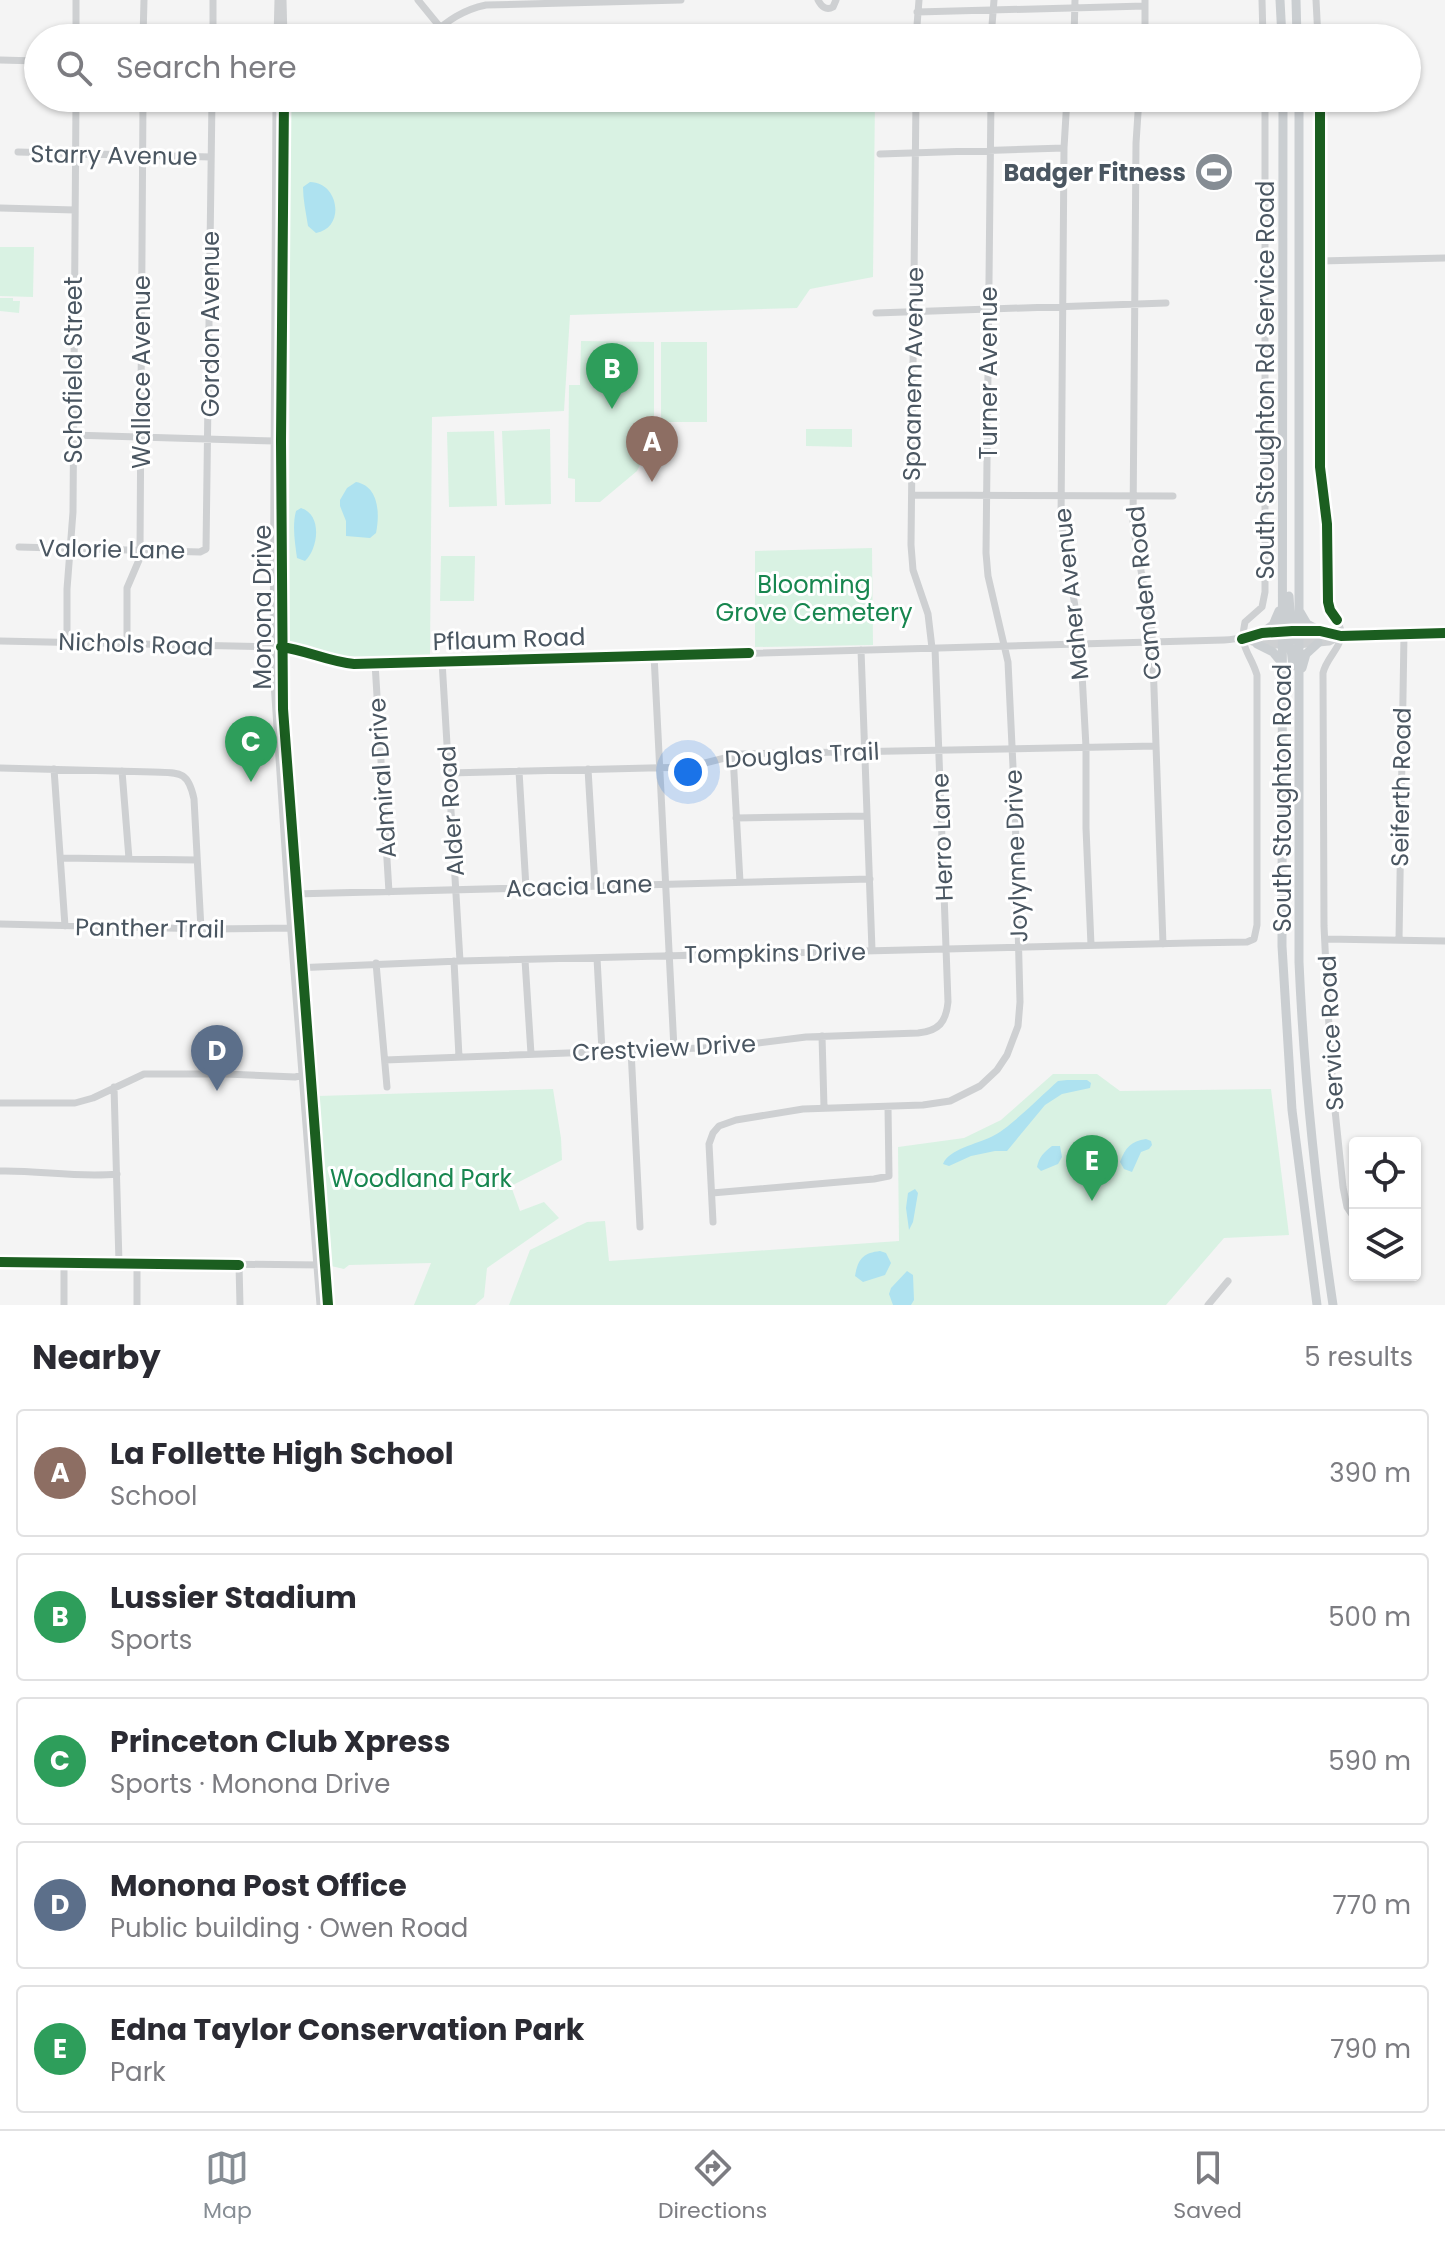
<!DOCTYPE html>
<html lang="en">
<head>
<meta charset="utf-8">
<style>
  :root { --surface:#fff; --page:#f2f2f3; --text:#2b2b33; --muted:#7c7c81; --line:#e1e1e2; --accent:#868d94 }
  body { margin:0; font-family:Poppins,sans-serif; background:var(--page); color:var(--text) }
  .controls { position:absolute; right:24px; bottom:24px; display:grid; overflow:hidden; border-radius:8px; box-shadow:0 2px 6px #0004 }
  .controls button { width:72px; height:72px; display:grid; place-items:center; padding:0; border:0; border-bottom:2px solid var(--line); background:var(--surface); color:var(--text); font:40px sans-serif }
  .you { position:absolute; left:688px; top:772px; width:28px; height:28px; margin:-20px; border:6px solid #fff; border-radius:50%; background:#1a73e8; box-shadow:0 0 0 12px #1a73e833 }
  .badge { display:grid; place-items:center; width:52px; height:52px; border-radius:50%; background:var(--accent); color:#fff; font-size:26px; font-weight:700 }
  .pin { position:absolute; translate:-50% -66px; filter:drop-shadow(0 2px 4px #0008) }
  .pin::after { content:''; position:absolute; top:42px; width:28px; height:24px; background:inherit; clip-path:polygon(0 0,100% 0,50% 100%) }
  .list { margin:0; padding:0; list-style:none }
  h2 { display:flex; justify-content:space-between; align-items:center; height:104px; margin:0; padding:0 32px; font-size:34px }
  h2 small { font-size:26px; font-weight:400; color:var(--muted) }
  .list li { display:grid; grid-template-columns:52px 1fr auto; gap:24px; align-items:center; box-sizing:border-box; height:128px; margin:0 16px 16px; padding:0 16px; border:2px solid var(--line); border-radius:8px }
  .list b { display:block; font-size:30px; white-space:nowrap }
  .list p { margin:0; font-size:26px; white-space:nowrap; color:var(--muted) }
  .list em { font-size:26px; font-style:normal; color:var(--muted) }
  .icon { flex:none; width:44px; height:44px; fill:none; stroke:currentColor; stroke-width:2; stroke-linecap:round; stroke-linejoin:round }
  .map { position:relative; flex:none; width:1445px; height:1305px; overflow:hidden }
  .search { position:absolute; background:var(--surface); box-shadow:0 2px 6px #0004; left:24px; right:24px; top:24px; height:88px; display:flex; align-items:center; gap:20px; box-sizing:border-box; padding:0 28px; border-radius:44px; color:var(--muted); font-size:30px }
  .sheet { height:824px; background:var(--surface) }
  nav { display:flex; justify-content:space-around; align-items:center; box-sizing:border-box; height:112px; border-top:2px solid var(--line); background:var(--surface); font-size:22px; color:var(--muted) }
  nav a { display:grid; justify-items:center; gap:4px }
  nav .on { color:var(--accent) }
  .map>svg:first-child { display:block }
</style>
</head>
<body>
<div class="map">
<svg width="1445" height="1305" viewBox="0 0 1445 1305">
  <rect width="100%" height="100%" fill="#f4f4f4"/>
  <!-- green -->
  <path fill="#d9f2e3" d="M290,98H875L873,277L810,289L797,308L570,315L564,411L432,417L430,656L345,659L306,647L289,644Z
    M0,247H34L33,297L0,296Z
    M0,298H13V301H20L19,313L0,311Z
    M581,341L654,342V434H647L645,455L637,471L600,502H575V479L568,478L569,385H580Z
    M661,342H707V422H661Z
    M550,429L551,504L505,505L502,431Z
    M806,429H852V447L806,446Z
    M494,431L497,506L449,507L447,432Z
    M872,548L873,645L755,647V551Z
    M441,556H475L474,601H440Z
    M1053,1074H1097L1120,1091L1271,1089L1289,1235L1224,1238L1166,1305H509L530,1250L587,1222L605,1221L609,1261L899,1241L898,1147L964,1138L1001,1120Z
    M553,1089L561,1138L562,1160L511,1186L520,1211L544,1202L559,1218L487,1268L484,1297L475,1305H414L431,1263L349,1265L344,1269L331,1266L318,1096Z"/>
  <!-- water -->
  <path fill="#aee2f0" d="M310,182C339,182 346,228 316,233L308,226C306,213 303,200 303,187Z
    M356,482C379,486 380,514 376,533L370,538L346,536V521L340,506V500L347,488Z
    M301,508C323,515 318,549 305,561L297,558C295,543 292,526 296,511Z
    M1067,1080H1087L1091,1083L1090,1088L1062,1094L1045,1105L1007,1151H995L971,1156L949,1166L943,1164C949,1149 977,1144 991,1137C1010,1128 1041,1096 1058,1081Z
    M1146,1139L1151,1141L1152,1145L1149,1149L1141,1152L1132,1172L1124,1169L1120,1162C1125,1148 1131,1141 1146,1139Z
    M1052,1146H1060L1062,1157L1058,1164L1041,1171L1037,1167C1039,1157 1044,1152 1052,1146Z
    M915,1189L918,1193L913,1222L909,1230L906,1208L908,1193Z
    M880,1251L886,1253L891,1263L885,1275L863,1282L855,1276C858,1259 863,1253 880,1251Z
    M907,1271L913,1275L914,1300L911,1305H893L889,1294L891,1288Z"/>
  <g fill="none" stroke-linecap="round" stroke-linejoin="round">
    <!-- minor -->
    <path stroke="#ced0d2" stroke-width="7" d="M283,0L284,38
      M418,0L440,27
      M818,0C821,6 826,11 833,7L836,0
      M1262,0L1263,38
      M1316,0L1318,38
      M917,12L1145,6
      M76,38V0
      M143,38L144,0
      M213,38V0
      M277,38L278,0
      M427,38C447,22 461,10 486,5L681,0
      M916,38L919,0
      M991,38L994,0
      M1074,38L1075,0
      M1145,38V0
      M0,60L38,61
      M276,98L273,667L288,894L320,1305
      M284,98L281,441L283,709L328,1305
      M916,98L911,545L913,570L928,614L932,648
      M1067,98L1064,148L1061,521L1080,637L1086,747V828L1091,945
      M1139,98L1136,143L1133,526L1152,632L1163,944
      M1320,98V467L1327,524L1328,602C1331,612 1340,621 1341,632C1343,646 1326,658 1323,673L1324,926L1328,1010L1333,1091L1343,1187L1347,1207L1355,1219
      M18,152L211,157
      M880,154L1064,148
      M0,208L75,210
      M1320,261L1445,258
      M876,313L1166,303
      M72,435L275,441
      M912,495L1173,496
      M19,547L200,552L206,549L212,98
      M1296,631H1320L1341,636L1445,633
      M1242,639L1262,645H1285
      M1296,640L1327,635
      M0,641L281,647L299,650L342,663L371,664L1224,640C1244,639 1263,632 1284,631
      M1259,641L1287,637
      M67,642V589L73,512L76,98
      M127,644V588L139,560L140,551L143,98
      M1297,645L1329,642L1341,636
      M861,650L872,950
      M654,655L674,1049
      M442,661L460,961
      M375,663L389,892
      M733,755L740,882
      M0,768L153,772C179,773 188,770 194,799L201,929
      M54,769L65,926
      M588,769L595,886
      M122,771L129,859
      M519,771L526,888
      M449,773L689,767L741,754L1156,746
      M736,818L867,816
      M61,858L197,860
      M294,894L870,879
      M0,924L209,929L293,928
      M1325,939L1445,941
      M1399,940L1404,635
      M597,958L602,1051
      M525,960L531,1054
      M454,961L459,1057
      M376,963L387,1087
      M294,968L460,961L1190,943L1247,942L1254,939L1257,925V675C1250,652 1239,649 1245,622L1262,607L1265,592V98
      M822,1036L824,1107
      M631,1050L640,1227
      M385,1060L727,1047L806,1037L918,1033C939,1031 946,1022 948,1002L935,648
      M114,1087L119,1263
      M0,1103H75L93,1098L144,1074H225L295,1077L304,1075
      M0,1171C39,1170 77,1178 117,1174
      M712,1193L874,1179L889,1176L888,1107
      M713,1222L709,1144L713,1133L719,1126L736,1120L803,1109L923,1105L950,1101L980,1086L997,1070L1007,1055L1018,1026L1020,1002L1015,809L1008,662L988,576L986,553L991,98
      M0,1262L322,1265
      M239,1265L240,1305
      M64,1305V1262
      M137,1305V1263
      M1208,1305L1228,1281"/>
    <!-- major -->
    <path stroke="#caced1" stroke-width="9" d="M1280,0L1282,38
      M1296,0L1297,38
      M1283,98L1282,946L1292,1110L1317,1305
      M1299,98V962C1304,1077 1316,1191 1333,1305
      M1289,596L1291,628L1296,640
      M1300,612L1307,624L1320,631
      M1262,633L1273,625L1279,611
      M1284,634L1291,649L1293,666
      M1257,644L1273,652L1282,663
      M1302,668L1306,654L1318,643"/>
    <!-- cycleway casing -->
    <g stroke="#fff" stroke-width="15">
      <path id="cycleway" d="M284,98L281,441L283,709L328,1305
        M1320,98V467L1327,524L1328,602L1330,610L1337,620
        M1242,639L1262,633L1292,631H1320L1341,636L1445,633
        M281,647C306,650 329,662 354,664L749,653
        M0,1262L239,1265"/>
    </g>
    <!-- cycleway -->
    <use href="#cycleway" stroke="#1b5e20" stroke-width="10"/>
  </g>
  <!-- icons -->
  <defs>
    <g id="stadium-disc" transform="scale(2)"><circle r="9.5" fill="#868d94" stroke="#fff"/><path d="M0-5a6.5 5 0 1 0 0 10a6.5 5 0 1 0 0-10ZM-3.5-1.8h7v3.6h-7Z" fill="#fff"/></g>
  </defs>
  <g fill-rule="evenodd">
    <use href="#stadium-disc" x="1214" y="172"/>
  </g>
  <g text-anchor="middle" dominant-baseline="central" stroke-width="6" stroke-linejoin="round" paint-order="stroke">
    <!-- street labels -->
    <g font-size="24" fill="#4a5661" stroke="#fff">
      <text transform="translate(114 155) rotate(1)">Starry Avenue</text>
      <text transform="translate(210 324) rotate(-90)">Gordon Avenue</text>
      <text transform="translate(73 370) rotate(-90)">Schofield Street</text>
      <text transform="translate(141 372) rotate(-90)">Wallace Avenue</text>
      <text transform="translate(988 373) rotate(-90)">Turner Avenue</text>
      <text transform="translate(913 374) rotate(-89)">Spaanem Avenue</text>
      <text transform="translate(1265 380) rotate(-90)">South Stoughton Rd Service Road</text>
      <text transform="translate(112 549) rotate(1)">Valorie Lane</text>
      <text transform="translate(1144 593) rotate(-96)">Camden Road</text>
      <text transform="translate(1071 594) rotate(-96)">Maher Avenue</text>
      <text transform="translate(262 607) rotate(-90)">Monona Drive</text>
      <text transform="translate(509 639) rotate(-2)">Pflaum Road</text>
      <text transform="translate(136 644) rotate(2)">Nichols Road</text>
      <text transform="translate(802 755) rotate(-3)">Douglas Trail</text>
      <text transform="translate(382 778) rotate(-94)">Admiral Drive</text>
      <text transform="translate(1401 787) rotate(-89)">Seiferth Road</text>
      <text transform="translate(1282 798) rotate(-90)">South Stoughton Road</text>
      <text transform="translate(451 811) rotate(-94)">Alder Road</text>
      <text transform="translate(942 837) rotate(-92)">Herro Lane</text>
      <text transform="translate(1016 856) rotate(-92)">Joylynne Drive</text>
      <text transform="translate(579 886) rotate(-2)">Acacia Lane</text>
      <text transform="translate(150 928) rotate(1)">Panther Trail</text>
      <text transform="translate(775 953) rotate(-1)">Tompkins Drive</text>
      <text transform="translate(1331 1033) rotate(-93)">Service Road</text>
      <text transform="translate(664 1048) rotate(-3)">Crestview Drive</text>
    </g>
    <!-- poi labels -->
    <g font-size="24" font-weight="bold" fill="#4a5661" stroke="#fff" text-anchor="end">
      <text x="1186" y="172">Badger Fitness</text>
    </g>
    <!-- park labels -->
    <g font-size="24" fill="#17864f" stroke="#fff">
      <text x="814" y="584">Blooming<tspan x="814" dy="28">Grove Cemetery</tspan></text>
      <text x="421" y="1178">Woodland Park</text>
    </g>
  </g>
</svg>
<div class="controls">
<button><svg class="icon" aria-label="locate" viewBox="0 0 24 24"><circle cx="12" cy="12" r="6"/><path d="M12 2v4M12 18v4M2 12h4M18 12h4"/></svg></button>
<button><svg class="icon" aria-label="layers" viewBox="0 0 24 24"><path d="M12 4l9 5-9 5-9-5zM3 14l9 5 9-5"/></svg></button>
</div>
<div class="you"></div>
<div class="pin badge" style="left:652px;top:482px;background:#8d6e63">A</div>
<div class="pin badge" style="left:612px;top:409px;background:#2e9e5b">B</div>
<div class="pin badge" style="left:251px;top:782px;background:#2e9e5b">C</div>
<div class="pin badge" style="left:217px;top:1091px;background:#5c6f8a">D</div>
<div class="pin badge" style="left:1092px;top:1201px;background:#2e9e5b">E</div>
<div class="search"><svg class="icon" aria-label="search" viewBox="0 0 24 24"><circle cx="10" cy="10" r="6"/><path d="M15 15l6 6"/></svg>Search here</div>
</div>
<section class="sheet">
<h2>Nearby<small>5 results</small></h2>
<ul class="list">
<li><span class="badge" style="background:#8d6e63">A</span><div><b>La Follette High School</b><p>School</p></div><em>390 m</em></li>
<li><span class="badge" style="background:#2e9e5b">B</span><div><b>Lussier Stadium</b><p>Sports</p></div><em>500 m</em></li>
<li><span class="badge" style="background:#2e9e5b">C</span><div><b>Princeton Club Xpress</b><p>Sports · Monona Drive</p></div><em>590 m</em></li>
<li><span class="badge" style="background:#5c6f8a">D</span><div><b>Monona Post Office</b><p>Public building · Owen Road</p></div><em>770 m</em></li>
<li><span class="badge" style="background:#2e9e5b">E</span><div><b>Edna Taylor Conservation Park</b><p>Park</p></div><em>790 m</em></li>
</ul>
</section>
<nav>
<a class="on"><svg class="icon" aria-label="map" viewBox="0 0 24 24"><path d="M3 6l6-2 6 2 6-2v14l-6 2-6-2-6 2zM9 4v14M15 6v14"/></svg>Map</a>
<a><svg class="icon" aria-label="directions" viewBox="0 0 24 24"><path d="M12 3l9 9-9 9-9-9zM9 14v-3h6M13 9l2 2-2 2"/></svg>Directions</a>
<a><svg class="icon" aria-label="saved" viewBox="0 0 24 24"><path d="M7 4h10v16l-5-4-5 4z"/></svg>Saved</a>
</nav>
</body>
</html>
